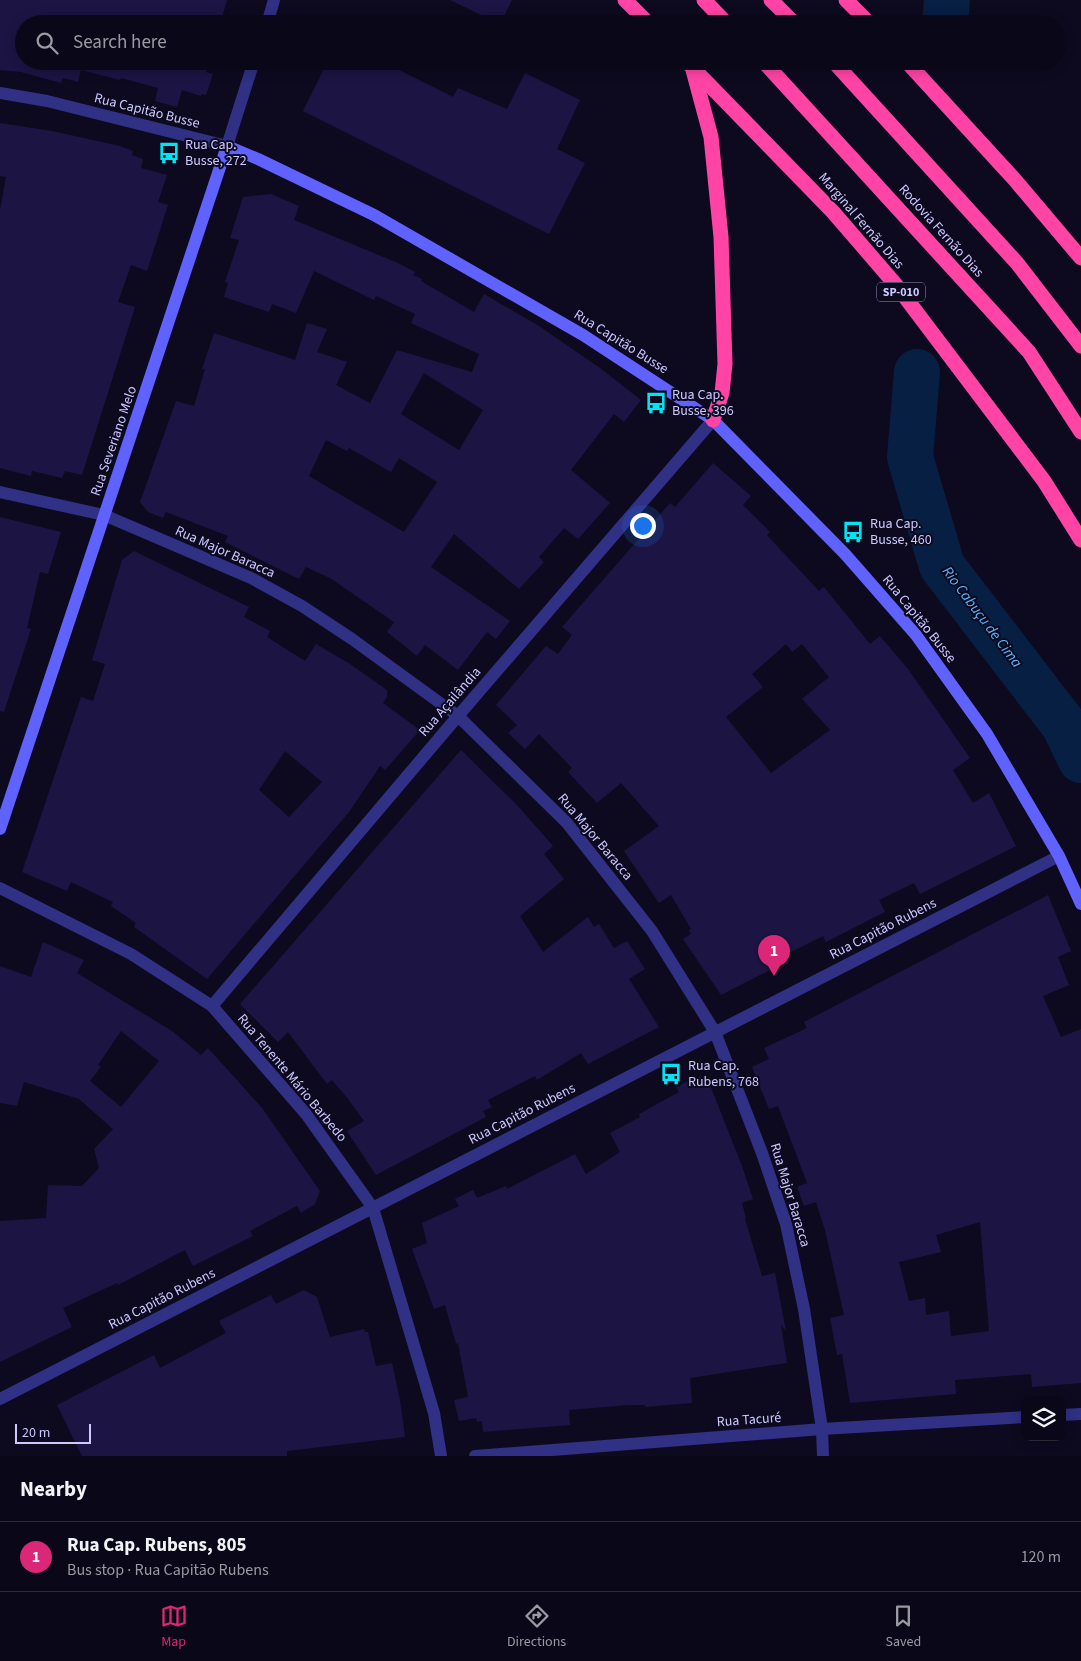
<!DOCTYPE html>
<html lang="en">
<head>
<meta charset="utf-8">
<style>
  :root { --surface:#0a0818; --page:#131121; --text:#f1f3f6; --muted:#999aa2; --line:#2a2937; --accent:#db2777 }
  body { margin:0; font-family:"Source Sans 3",sans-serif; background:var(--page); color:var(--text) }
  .controls { position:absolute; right:15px; bottom:15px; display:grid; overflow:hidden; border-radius:10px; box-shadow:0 2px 12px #0003 }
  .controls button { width:45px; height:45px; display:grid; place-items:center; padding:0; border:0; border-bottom:1px solid var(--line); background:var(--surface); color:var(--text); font:25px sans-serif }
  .scale { position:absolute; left:15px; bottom:12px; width:76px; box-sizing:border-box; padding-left:5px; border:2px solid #cdc9ff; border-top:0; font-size:14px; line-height:18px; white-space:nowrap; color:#cdc9ff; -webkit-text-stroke:4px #0d0a20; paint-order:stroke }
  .you { position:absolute; left:642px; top:525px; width:18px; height:18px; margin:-12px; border:4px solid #fff; border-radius:50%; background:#1a73e8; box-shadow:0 0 0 8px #1a73e833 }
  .badge { display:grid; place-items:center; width:32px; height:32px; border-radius:50%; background:var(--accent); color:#fff; font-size:16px; font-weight:700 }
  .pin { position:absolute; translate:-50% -41px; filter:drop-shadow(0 1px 2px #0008) }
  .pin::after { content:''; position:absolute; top:26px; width:18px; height:15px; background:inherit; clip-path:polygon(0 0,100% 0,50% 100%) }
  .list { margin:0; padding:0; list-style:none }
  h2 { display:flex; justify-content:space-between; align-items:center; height:65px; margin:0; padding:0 20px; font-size:21px }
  h2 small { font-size:16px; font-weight:400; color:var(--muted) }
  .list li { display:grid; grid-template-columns:32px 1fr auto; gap:15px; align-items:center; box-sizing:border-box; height:70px; padding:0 20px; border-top:1px solid var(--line) }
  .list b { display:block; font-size:19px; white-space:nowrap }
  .list p { margin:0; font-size:16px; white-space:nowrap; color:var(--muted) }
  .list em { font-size:16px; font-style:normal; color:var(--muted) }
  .icon { flex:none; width:28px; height:28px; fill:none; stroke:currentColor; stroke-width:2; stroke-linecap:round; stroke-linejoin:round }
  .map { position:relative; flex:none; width:1081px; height:1456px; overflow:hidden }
  .search { position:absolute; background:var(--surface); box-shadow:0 2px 12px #0003; left:15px; right:15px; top:15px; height:55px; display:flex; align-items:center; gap:12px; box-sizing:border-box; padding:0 18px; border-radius:28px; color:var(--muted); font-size:19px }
  .sheet { height:135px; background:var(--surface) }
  nav { display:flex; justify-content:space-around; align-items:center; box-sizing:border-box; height:70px; border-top:1px solid var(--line); background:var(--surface); font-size:14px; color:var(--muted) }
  nav a { display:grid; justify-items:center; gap:2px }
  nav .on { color:var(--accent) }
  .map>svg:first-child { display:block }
</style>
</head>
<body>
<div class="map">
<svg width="1081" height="1456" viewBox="0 0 1081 1456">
  <rect width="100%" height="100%" fill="#0d0a20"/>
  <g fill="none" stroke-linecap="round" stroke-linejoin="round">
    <!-- river -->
    <path stroke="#061f43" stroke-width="46" d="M945,24L947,0
      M917,372L910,457L942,566L1064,725L1081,760"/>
  </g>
  <!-- building -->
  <path fill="#1c1443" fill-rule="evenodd" d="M0,0H227L220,24H24V61H210L206,72L213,74L206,95L201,94V96L182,90L177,107L155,101L158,88L121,78L120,80L81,70L78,82L63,78L61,83L21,72L0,70Z
    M450,0H512L500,24Z
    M328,61H381L453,97L458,88L507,109L525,73L580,100L557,149L585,163L549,234L303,111Z
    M0,123L52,131L120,146L133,151L132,155L143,159L141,168L167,175L158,202L168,205L147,271L131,265L118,302L135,307L82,475L65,471L62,478L32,471L31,476L0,468V210L6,177L0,176Z
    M271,194L299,206L294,220L398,263L415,272L413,275L422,279L421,281L474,312L484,294L539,326L600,368L641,400L624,422L614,414L571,470L610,503L578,539L564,528L539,557L544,562L519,589L454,534L431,567L510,621L496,639L487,632L458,670L425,645L417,656L387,632L394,622L330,578L306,567L299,579L225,542L228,536L166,512L163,518L148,512L140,502L176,401L194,406L205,369H202L214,333L295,360L307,323L327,329L317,352L347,362L336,385L370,403L397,350L472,372L479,354L411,323L415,314L376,296L374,300L314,271L296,313L272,304L269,312L224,297L228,283L225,282L239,240L230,238L243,197ZM424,373L483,410L459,450L401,414ZM326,440L347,451L349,448L391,472L399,458L437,482L404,532L309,476Z
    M713,463L751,496L743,505L770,532L767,535L790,560L819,591L824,587L870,644L880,636L908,669L970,758L953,770L973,803L989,793L1016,846L920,894L914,883L879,900L885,912L826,942L823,936L785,955L787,957L776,962L778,966L721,995L683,939L691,934L689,930L691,929L671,895L659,903L624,851L659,826L621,783L597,803L568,772L572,768L539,734L525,749L508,733L517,725L496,705L546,646L558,654L572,635L562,627L670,503L675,507ZM786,644L792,652L802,644L829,677L802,699L830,730L771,773L726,717L763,687L752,674Z
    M0,517L61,532L48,574L40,572L27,628L31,629L4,712L0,711Z
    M134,551L249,607L244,617L270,631L267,637L305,661L316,644L350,664L387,690V697L383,703L420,730L385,770L380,766L349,812L207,979L134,927L136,923L111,906L113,902L71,882L67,891L22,872L81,697L93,701L105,664L92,660L122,560ZM285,751L322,782L289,817L259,790Z
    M461,750L517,805L553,846L544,854L564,879L520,916L543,952L588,917L594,927L599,924L614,948L627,941L645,969L629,979L659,1027L588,1064L581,1053L537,1080L535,1076L488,1100L492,1107L483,1111L486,1117L376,1175L347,1131L364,1121L348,1099L332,1080L327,1084L288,1032L278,1042L240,1004Z
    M1048,895L1071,951L1058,957L1069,985L1043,996L1061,1037L1081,1029V1383L1032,1387L1031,1374L955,1380L956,1394L850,1403L842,1354L837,1355L830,1318L844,1315L825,1230L816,1202L804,1206L797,1187L807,1183L778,1106L769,1109L752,1067L769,1059L764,1048L807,1028L804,1022ZM980,1222L989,1331L951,1336L949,1311L926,1315L925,1298L909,1301L899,1262L941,1252L936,1235Z
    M43,942L84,960L77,973L172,1031L201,1055L208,1048L262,1108L320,1191L315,1204L301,1213L297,1206L250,1231L253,1236L193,1266L185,1250L118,1285L117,1283L63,1308L72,1327L0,1362V1221L46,1218L48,1185L82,1186L99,1168L94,1149L113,1129L79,1099L24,1082L17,1106L0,1103V966L31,977ZM121,1031L159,1061L121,1107L90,1081L101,1067L98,1065Z
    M694,1078L708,1080L742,1166L753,1199L742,1203L746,1218L745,1219L762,1276L775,1273L786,1331L781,1325L787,1363L690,1378L692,1403L645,1407V1405H629L569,1410L570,1425L483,1432L482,1421L477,1422L476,1418L459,1421L454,1400L468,1397L458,1343L456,1344L445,1305L434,1309L412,1249L427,1243L422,1223L459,1206L455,1199L473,1190L477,1198L506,1186L507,1189L575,1154L586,1174L620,1152L610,1133L640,1117L639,1114L679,1092L676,1087Z
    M304,1290L317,1297L330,1337L364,1329L365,1332H368L376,1366L392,1363L400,1400L405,1437L287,1451V1456H82L57,1405L154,1355L160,1368L226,1333L219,1321L271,1295L276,1304Z"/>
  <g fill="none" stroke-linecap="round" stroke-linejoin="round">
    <!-- street -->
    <path stroke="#303084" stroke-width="12" d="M267,24L274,0
      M0,93L47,101L227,146L254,61
      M0,492L104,515L251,578L302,606L352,639L458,716L567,823L652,931L715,1032L762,1153L786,1224L804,1309L822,1429L823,1456
      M0,888L131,954L212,1006L306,1114L373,1208L434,1413L441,1456
      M212,1006L458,716L713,420
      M0,1399L1059,856
      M1062,1415L1081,1414
      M475,1456L822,1429L1025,1417"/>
    <!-- secondary -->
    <path stroke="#6062ff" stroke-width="12" d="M0,829L227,146L258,159L374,215L583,335L713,420L845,554L916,635L987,734L1059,856L1081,904"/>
    <!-- highway -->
    <path stroke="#ff44a5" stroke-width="15" d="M625,0L649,24
      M704,0L727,24
      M771,0L795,24
      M846,0L870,24
      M686,61L833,212L896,285L1044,481L1081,540
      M763,61L1029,352L1081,432
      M833,61L1017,263L1081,346
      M906,61L1015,180L1081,258
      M693,70L711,137L721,237L725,364L722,393L713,420"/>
  </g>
  <!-- icons -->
  <defs>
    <g id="bus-bare" transform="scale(1.725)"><path d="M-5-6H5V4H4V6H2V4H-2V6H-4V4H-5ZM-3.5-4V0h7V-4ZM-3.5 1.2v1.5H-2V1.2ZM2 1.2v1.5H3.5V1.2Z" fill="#00e5f4" stroke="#0d0a20" stroke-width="2.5" paint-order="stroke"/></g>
  </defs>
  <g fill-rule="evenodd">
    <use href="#bus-bare" x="169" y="153"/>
    <use href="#bus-bare" x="656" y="403"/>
    <use href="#bus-bare" x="853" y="532"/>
    <use href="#bus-bare" x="671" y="1074"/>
  </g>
  <g text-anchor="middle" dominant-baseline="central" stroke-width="4" stroke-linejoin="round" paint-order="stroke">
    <!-- shield labels -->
    <rect fill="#0d0a20" stroke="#9390bc" stroke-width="1" x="877" y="282.5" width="48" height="19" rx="4"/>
    <g font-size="12" font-weight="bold" fill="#cdc9ff">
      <text x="901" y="292">SP-010</text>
    </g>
    <!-- street labels -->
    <g font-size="14" fill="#cdc9ff" stroke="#0d0a20">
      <text transform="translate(147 111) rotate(14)">Rua Capitão Busse</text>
      <text transform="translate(861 221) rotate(49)">Marginal Fernão Dias</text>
      <text transform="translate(941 231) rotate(48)">Rodovia Fernão Dias</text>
      <text transform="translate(621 342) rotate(32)">Rua Capitão Busse</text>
      <text transform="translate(114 441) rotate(-71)">Rua Severiano Melo</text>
      <text transform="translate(225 552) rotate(24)">Rua Major Baracca</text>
      <text transform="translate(919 619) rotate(51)">Rua Capitão Busse</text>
      <text transform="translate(450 702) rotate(-49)">Rua Açailândia</text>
      <text transform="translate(595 837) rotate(50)">Rua Major Baracca</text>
      <text transform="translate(883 929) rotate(-27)">Rua Capitão Rubens</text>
      <text transform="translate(292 1078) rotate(50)">Rua Tenente Mário Barbedo</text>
      <text transform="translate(522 1114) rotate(-27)">Rua Capitão Rubens</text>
      <text transform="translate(790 1195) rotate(73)">Rua Major Baracca</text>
      <text transform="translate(162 1299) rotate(-27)">Rua Capitão Rubens</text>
      <text transform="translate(749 1420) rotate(-4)">Rua Tacuré</text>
    </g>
    <!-- poi labels -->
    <g font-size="14" fill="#cdc9ff" stroke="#0d0a20" text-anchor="start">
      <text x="185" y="145">Rua Cap.<tspan x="185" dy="16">Busse, 272</tspan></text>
      <text x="672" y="395">Rua Cap.<tspan x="672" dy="16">Busse, 396</tspan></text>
      <text x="870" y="524">Rua Cap.<tspan x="870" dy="16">Busse, 460</tspan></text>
      <text x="688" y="1066">Rua Cap.<tspan x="688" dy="16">Rubens, 768</tspan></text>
    </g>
    <!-- water labels -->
    <g font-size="15" font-style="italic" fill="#57b7ff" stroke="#0d0a20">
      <text transform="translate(982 617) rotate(53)">Rio Cabuçu de Cima</text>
    </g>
  </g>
</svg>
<div class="controls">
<button><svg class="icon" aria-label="layers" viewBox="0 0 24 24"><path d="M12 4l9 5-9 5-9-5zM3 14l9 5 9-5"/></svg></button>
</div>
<div class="scale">20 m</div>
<div class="you"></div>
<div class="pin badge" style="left:774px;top:976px">1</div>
<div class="search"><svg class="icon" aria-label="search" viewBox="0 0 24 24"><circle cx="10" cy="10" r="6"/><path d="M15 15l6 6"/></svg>Search here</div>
</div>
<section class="sheet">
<h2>Nearby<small></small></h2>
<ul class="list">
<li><span class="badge">1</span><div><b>Rua Cap. Rubens, 805</b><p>Bus stop · Rua Capitão Rubens</p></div><em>120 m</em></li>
</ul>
</section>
<nav>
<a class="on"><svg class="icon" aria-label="map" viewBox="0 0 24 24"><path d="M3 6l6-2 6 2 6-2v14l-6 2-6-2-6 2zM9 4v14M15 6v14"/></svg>Map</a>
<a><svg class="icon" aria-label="directions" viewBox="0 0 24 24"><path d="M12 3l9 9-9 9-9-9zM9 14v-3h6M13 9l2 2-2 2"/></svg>Directions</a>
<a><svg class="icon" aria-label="saved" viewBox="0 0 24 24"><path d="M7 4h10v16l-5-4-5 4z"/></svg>Saved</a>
</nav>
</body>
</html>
